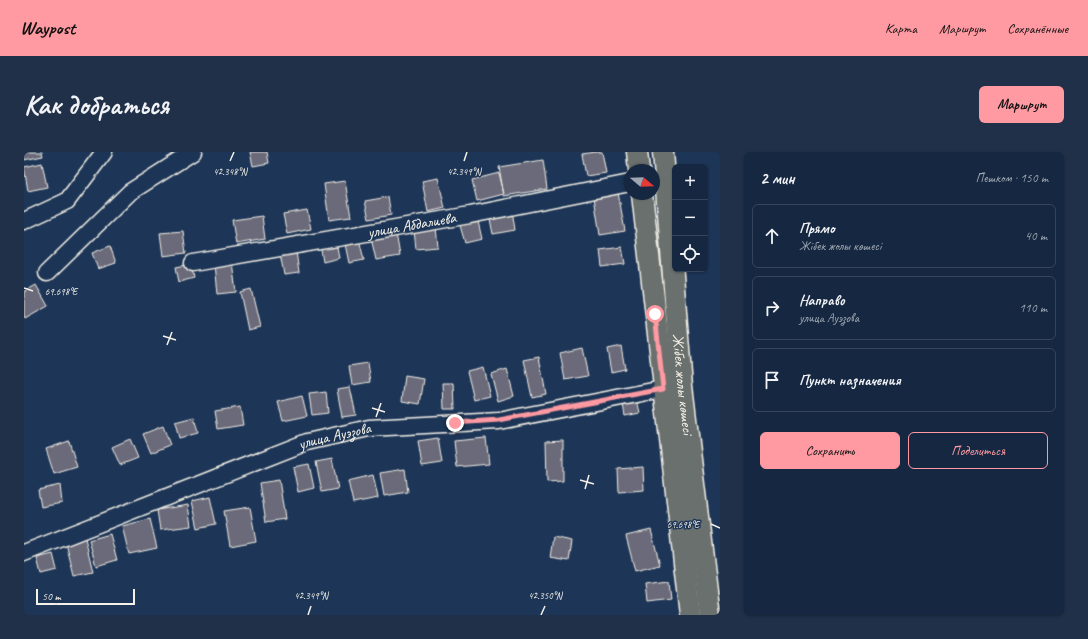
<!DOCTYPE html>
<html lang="ru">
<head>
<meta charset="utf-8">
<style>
  :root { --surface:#162841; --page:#1f3048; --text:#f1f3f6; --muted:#9ea6b1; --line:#35445a; --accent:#ff9aa2 }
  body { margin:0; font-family:Caveat,sans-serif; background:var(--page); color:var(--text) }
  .controls { position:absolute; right:12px; top:12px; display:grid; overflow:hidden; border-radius:6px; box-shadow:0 1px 3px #0004 }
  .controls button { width:36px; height:36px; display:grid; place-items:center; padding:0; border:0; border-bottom:1px solid var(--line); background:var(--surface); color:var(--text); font:20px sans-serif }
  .compass { position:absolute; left:600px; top:12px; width:36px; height:36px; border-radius:50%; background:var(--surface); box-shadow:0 1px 3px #0004; rotate:109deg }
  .scale { position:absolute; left:12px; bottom:10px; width:99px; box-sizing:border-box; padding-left:4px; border:2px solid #f4f1e8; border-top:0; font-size:11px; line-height:14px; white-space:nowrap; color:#f4f1e8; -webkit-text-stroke:3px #1d3557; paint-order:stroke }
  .stop { position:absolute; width:12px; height:12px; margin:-9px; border:3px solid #ff9aa2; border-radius:50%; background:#fff }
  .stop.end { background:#ff9aa2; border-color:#fff; box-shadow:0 1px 4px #0008 }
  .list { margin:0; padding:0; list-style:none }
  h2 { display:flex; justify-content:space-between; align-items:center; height:52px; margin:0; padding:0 16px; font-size:17px }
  h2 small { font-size:13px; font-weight:400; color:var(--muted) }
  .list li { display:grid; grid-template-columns:26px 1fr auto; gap:12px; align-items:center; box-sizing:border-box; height:64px; margin:0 8px 8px; padding:0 8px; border:1px solid var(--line); border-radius:6px }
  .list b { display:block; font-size:15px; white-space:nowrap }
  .list p { margin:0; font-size:13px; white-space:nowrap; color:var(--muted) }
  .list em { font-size:13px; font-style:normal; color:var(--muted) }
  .actions { display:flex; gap:8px; padding:12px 16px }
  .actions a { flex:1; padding:9px 0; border:1px solid var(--accent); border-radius:6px; text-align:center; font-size:14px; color:var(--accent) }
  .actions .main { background:var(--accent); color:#111 }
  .icon { flex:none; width:22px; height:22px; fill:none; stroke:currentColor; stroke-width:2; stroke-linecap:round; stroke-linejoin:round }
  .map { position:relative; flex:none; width:696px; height:463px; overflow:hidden; border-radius:6px }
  header { display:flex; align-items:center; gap:24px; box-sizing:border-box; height:56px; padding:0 20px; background:var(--accent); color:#111 }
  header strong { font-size:19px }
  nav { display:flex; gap:22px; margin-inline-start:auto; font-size:14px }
  .intro { display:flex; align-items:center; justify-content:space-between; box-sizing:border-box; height:96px; padding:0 24px }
  h1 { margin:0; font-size:28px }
  .button { padding:10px 18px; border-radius:6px; background:var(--accent); color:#111; font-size:14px; font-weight:700 }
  main { display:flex; gap:24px; padding:0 24px }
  aside { flex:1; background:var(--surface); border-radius:6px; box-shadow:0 1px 3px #0004 }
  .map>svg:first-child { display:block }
</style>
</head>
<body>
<header>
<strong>Waypost</strong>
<nav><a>Карта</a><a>Маршрут</a><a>Сохранённые</a></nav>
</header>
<div class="intro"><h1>Как добраться</h1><a class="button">Маршрут</a></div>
<main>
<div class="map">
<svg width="696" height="463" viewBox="0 0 696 463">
  <rect width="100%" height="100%" fill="#1d3557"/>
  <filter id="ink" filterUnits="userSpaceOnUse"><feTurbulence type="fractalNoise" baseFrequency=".025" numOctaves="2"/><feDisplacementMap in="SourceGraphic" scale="8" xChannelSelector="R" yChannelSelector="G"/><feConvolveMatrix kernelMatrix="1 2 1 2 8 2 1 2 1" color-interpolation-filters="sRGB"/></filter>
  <g filter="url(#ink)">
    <!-- building -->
    <path fill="#6a6a7a" stroke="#f4f1e8" d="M0,0H18L19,4L0,8Z
      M226,0H243L245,11L229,14Z
      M572,0H578L582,21L562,24L558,2Z
      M519,8L523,37L480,44L475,15Z
      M18,11L23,35L4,39L0,15Z
      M475,21L480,42L453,49L448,28Z
      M414,26L421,56L404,60L398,29Z
      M321,29L327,65L305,68L300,32Z
      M593,35L601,79L576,83L569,39Z
      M364,45L367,63L345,67L341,49Z
      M283,58L287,77L263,82L259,62Z
      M488,58L491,78L469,82L465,62Z
      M238,64L241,87L212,92L208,68Z
      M453,65L458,87L441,91L435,70Z
      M412,75L414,95L392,97L390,78Z
      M159,79L162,101L139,104L136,81Z
      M372,81L376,104L352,108L347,86Z
      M334,83L340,108L325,111L320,87Z
      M312,89L315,106L299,110L296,92Z
      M86,94L92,111L74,117L68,101Z
      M598,95L601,112L578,115L576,98Z
      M272,99L275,121L260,123L256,101Z
      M208,110L212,140L193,142L190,112Z
      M167,112L170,126L155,130L152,115Z
      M12,133L24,154L1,167L0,164V140Z
      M227,137L236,175L224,178L216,140Z
      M597,194L601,217L587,220L583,197Z
      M558,196L564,224L541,228L536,201Z
      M515,205L522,242L508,245L500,208Z
      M344,211L347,230L328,233L325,214Z
      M459,215L466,244L450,248L443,219Z
      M483,217L490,244L474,249L467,222Z
      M381,224L400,227L396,252L378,249Z
      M419,231H430L431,257H420Z
      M326,235L332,263L318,265L313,237Z
      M302,240L304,261L288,263L285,242Z
      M612,243L616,261L601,264L598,246Z
      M278,244L283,264L259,269L254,250Z
      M216,255L219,273L194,277L191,259Z
      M170,265L174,281L155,286L151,270Z
      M139,274L146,293L127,301L119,282Z
      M414,286L418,311L398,314L394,289Z
      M462,286L465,312L433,315L430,289Z
      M106,287L114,306L96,313L88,295Z
      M539,288V329L523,330L522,289Z
      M45,289L53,315L30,322L22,297Z
      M308,307L314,337L298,340L292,310Z
      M285,312L290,336L274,340L269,315Z
      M619,315L620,338L595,340L594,317Z
      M381,317L384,340L360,344L356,321Z
      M349,323L354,346L329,351L324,329Z
      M255,328L261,367L242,370L236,331Z
      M36,333L38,351L17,355L14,338Z
      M186,345L192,372L174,376L168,349Z
      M164,353L167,374L136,378L133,358Z
      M226,355L232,389L206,394L200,359Z
      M126,367L133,396L105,402L98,374Z
      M627,378L636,413L611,419L602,384Z
      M86,382L93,408L72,414L65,388Z
      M529,385L548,389L545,409L526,406Z
      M61,386L69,420L50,424L42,391Z
      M29,402L33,418L17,422L13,406Z
      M645,429L647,448L623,451L621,432Z"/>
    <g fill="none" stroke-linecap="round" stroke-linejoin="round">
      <!-- minor casing -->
      <g stroke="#f4f1e8" stroke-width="19">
        <g id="minor">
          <path d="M0,69L43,49L80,0"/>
          <path id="s1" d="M169,111L446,63L606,31"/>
          <path d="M23,121L106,40L169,0"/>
          <path id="s2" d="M0,401L283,290L345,276L475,269L639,237"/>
        </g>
      </g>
      <!-- major casing -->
      <g stroke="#f4f1e8" stroke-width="23">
        <g id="major">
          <path d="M613,0L615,18"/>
          <path id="s3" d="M639,0L658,234L686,463"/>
          <path d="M618,42L666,463"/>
        </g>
      </g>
      <!-- minor -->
      <use href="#minor" stroke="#1d3557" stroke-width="16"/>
      <!-- major -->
      <use href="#major" stroke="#6a706d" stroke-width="20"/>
    </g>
  </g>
  <g fill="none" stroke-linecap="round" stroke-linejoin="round" filter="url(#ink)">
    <!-- route -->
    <path stroke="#ff9aa2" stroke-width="5" d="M431,271L475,268L639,237L631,162"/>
  </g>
  <!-- ticks -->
  <path fill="none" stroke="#f4f1e8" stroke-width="1.5" d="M206,9L210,0M440,9L443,0M0,136L9,139M139,184L152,188M143,193L148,180M348,256L361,260M352,265L357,251M556,328L570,332M561,337L565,323M687,372L696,376M284,463L287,454M517,463L521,454"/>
  <g text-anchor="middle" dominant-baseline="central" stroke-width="3" stroke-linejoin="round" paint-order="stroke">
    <!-- street labels -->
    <g font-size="16" fill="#f4f1e8" stroke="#1d3557">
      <text stroke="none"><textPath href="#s1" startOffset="222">улица Абдалиева</textPath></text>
      <text stroke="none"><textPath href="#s3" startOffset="233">Жібек жолы көшесі</textPath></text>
      <text stroke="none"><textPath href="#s2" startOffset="332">улица Ауэзова</textPath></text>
    </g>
  </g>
  <g font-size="10" text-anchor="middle" fill="#f4f1e8" stroke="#1d3557" stroke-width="3" stroke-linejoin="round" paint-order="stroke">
    <text x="206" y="23">42.348°N</text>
    <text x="440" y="23">42.349°N</text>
    <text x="37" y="143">69.698°E</text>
    <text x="659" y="376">69.698°E</text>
    <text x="287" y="447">42.349°N</text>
    <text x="521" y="447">42.350°N</text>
  </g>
</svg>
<div class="controls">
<button>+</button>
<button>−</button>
<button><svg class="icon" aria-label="locate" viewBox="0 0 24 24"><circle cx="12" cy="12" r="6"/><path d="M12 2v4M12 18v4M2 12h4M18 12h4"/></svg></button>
</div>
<svg class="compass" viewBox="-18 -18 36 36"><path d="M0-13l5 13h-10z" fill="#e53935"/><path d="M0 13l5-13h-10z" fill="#9ea6b1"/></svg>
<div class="scale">50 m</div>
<div class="stop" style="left:631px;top:162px"></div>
<div class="stop end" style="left:431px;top:271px"></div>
</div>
<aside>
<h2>2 мин<small>Пешком · 150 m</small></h2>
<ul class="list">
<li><svg class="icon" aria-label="ahead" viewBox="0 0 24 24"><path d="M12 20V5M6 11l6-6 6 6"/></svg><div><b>Прямо</b><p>Жібек жолы көшесі</p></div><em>40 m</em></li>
<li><svg class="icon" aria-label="right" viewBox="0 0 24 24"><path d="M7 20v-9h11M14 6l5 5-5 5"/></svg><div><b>Направо</b><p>улица Ауэзова</p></div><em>110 m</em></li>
<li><svg class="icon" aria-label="arrive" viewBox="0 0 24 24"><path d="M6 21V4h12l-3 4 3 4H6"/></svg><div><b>Пункт назначения</b></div></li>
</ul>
<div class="actions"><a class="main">Сохранить</a><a>Поделиться</a></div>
</aside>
</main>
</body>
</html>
